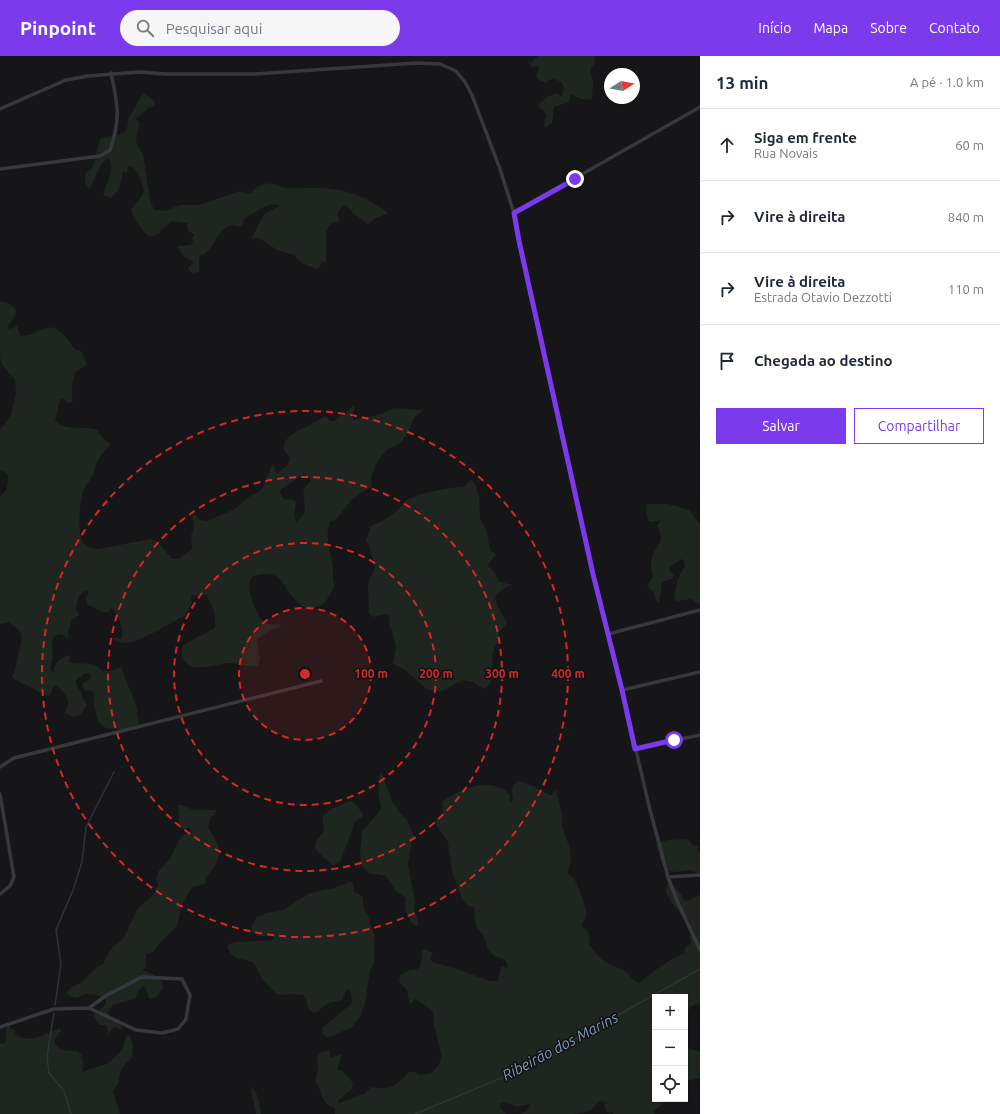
<!DOCTYPE html>
<html lang="pt">
<head>
<meta charset="utf-8">
<style>
  :root { --surface:#fff; --page:#f6f6f7; --text:#1f2937; --muted:#747a83; --line:#e0e1e3; --accent:#7c3aed }
  body { margin:0; font-family:Ubuntu,sans-serif; background:var(--page); color:var(--text) }
  .controls { position:absolute; right:12px; bottom:12px; display:grid; overflow:hidden; border-radius:0px; box-shadow:0 1px 3px #0004 }
  .controls button { width:36px; height:36px; display:grid; place-items:center; padding:0; border:0; border-bottom:1px solid var(--line); background:var(--surface); color:var(--text); font:20px sans-serif }
  .compass { position:absolute; left:604px; top:12px; width:36px; height:36px; border-radius:50%; background:var(--surface); box-shadow:0 1px 3px #0004; rotate:79deg }
  .stop { position:absolute; width:12px; height:12px; margin:-9px; border:3px solid #7c3aed; border-radius:50%; background:#fff }
  .stop.end { background:#7c3aed; border-color:#fff; box-shadow:0 1px 4px #0008 }
  .list { margin:0; padding:0; list-style:none }
  h2 { display:flex; justify-content:space-between; align-items:center; height:52px; margin:0; padding:0 16px; font-size:17px }
  h2 small { font-size:13px; font-weight:400; color:var(--muted) }
  .list li { display:grid; grid-template-columns:26px 1fr auto; gap:12px; align-items:center; box-sizing:border-box; height:72px; padding:0 16px; border-top:1px solid var(--line) }
  .list b { display:block; font-size:15px; white-space:nowrap }
  .list p { margin:0; font-size:13px; white-space:nowrap; color:var(--muted) }
  .list em { font-size:13px; font-style:normal; color:var(--muted) }
  .actions { display:flex; gap:8px; padding:12px 16px }
  .actions a { flex:1; padding:9px 0; border:1px solid var(--accent); border-radius:0px; text-align:center; font-size:14px; color:var(--accent) }
  .actions .main { background:var(--accent); color:#fff }
  .icon { flex:none; width:22px; height:22px; fill:none; stroke:currentColor; stroke-width:2; stroke-linecap:round; stroke-linejoin:round }
  .map { position:relative; flex:none; width:700px; height:1058px; overflow:hidden }
  header { display:flex; align-items:center; gap:24px; box-sizing:border-box; height:56px; padding:0 20px; background:var(--accent); color:#fff }
  header strong { font-size:19px }
  nav { display:flex; gap:22px; margin-inline-start:auto; font-size:14px }
  .search { width:280px; height:36px; background:var(--page); display:flex; align-items:center; gap:10px; box-sizing:border-box; padding:0 14px; border-radius:22px; color:var(--muted); font-size:15px }
  main { display:flex }
  aside { flex:1; background:var(--surface) }
  .map>svg:first-child { display:block }
</style>
</head>
<body>
<header>
<strong>Pinpoint</strong>
<div class="search"><svg class="icon" aria-label="search" viewBox="0 0 24 24"><circle cx="10" cy="10" r="6"/><path d="M15 15l6 6"/></svg>Pesquisar aqui</div>
<nav><a>Início</a><a>Mapa</a><a>Sobre</a><a>Contato</a></nav>
</header>
<main>
<div class="map">
<svg width="700" height="1058" viewBox="0 0 700 1058">
  <rect width="100%" height="100%" fill="#161618"/>
  <!-- green -->
  <path fill="#1e261f" fill-rule="evenodd" d="M538,0H594L595,6L590,14L593,25L592,44L581,43L571,38L569,46L554,51L552,67L545,72L544,67L547,58L539,51V48C545,43 550,37 558,38L562,41L564,31L561,26L553,22L546,27L539,24L536,20L540,11L537,10L532,11L530,8Z
    M144,37L154,45L155,48L153,51C146,50 143,60 136,62L140,68L137,77L136,86L143,99L151,148L155,154L164,155L180,149H199L240,135L250,138C257,130 262,126 274,128C278,129 281,132 286,132C298,133 310,131 323,132C348,134 368,141 388,157L374,163L370,167L367,168C360,161 351,157 346,149L343,150L337,158L340,165L332,167L326,175V208L323,205L319,212L316,213L302,207L294,199L277,194L259,182L251,183L264,158L279,150C269,143 253,159 244,163L242,171C238,170 233,169 229,170C215,176 213,198 199,200V214L198,216C193,218 191,217 188,213L189,210L193,208V206L184,201L178,192L179,190L190,189L193,187L192,182L195,179L188,175L187,167L172,165L162,173L159,178C155,180 150,181 146,178C142,175 132,159 131,153C134,148 140,144 143,138C146,132 137,116 133,111L128,110L127,117L123,116L119,133L111,142L103,139C107,126 114,116 109,102L102,107L90,133C85,130 84,122 86,116L91,114L93,111L100,83C107,78 118,82 124,76C129,72 127,67 129,61C130,58 133,56 134,53C138,47 139,42 144,37Z
    M0,245L10,248L16,254L15,260L8,269V272L10,273L17,270L20,279C32,283 41,269 54,272C62,274 69,285 74,292C76,294 80,294 82,296L87,308C84,312 80,312 77,315C72,320 71,339 73,346L68,347L63,342L60,344L55,365C67,376 83,369 97,374L104,383L111,388C107,393 102,397 99,403C95,408 95,414 92,420C90,425 86,428 84,433C80,445 76,478 84,488C87,491 93,492 98,493L151,483L158,486L172,503H179L192,493L191,479L194,473L192,456L200,464L207,465L235,453L247,442L260,435L263,431L272,409L274,410L276,417H278L288,408L290,402C287,397 282,395 284,388C288,377 306,372 315,366C319,364 322,361 326,360L330,365H335L353,350L355,352L351,360L354,364L379,359L395,352L423,354L414,362L410,372L401,387L388,393L378,404L371,420L372,430L351,444L337,463L330,466C324,484 331,493 333,510C333,515 333,520 333,526L335,527C330,542 323,553 306,553C303,550 298,547 294,543C279,525 283,514 253,520C251,522 249,525 249,528C249,537 257,564 266,567C270,569 274,568 278,567L282,570L266,577L257,584L260,602L258,610C249,612 239,607 230,607C216,607 193,619 184,604C181,598 181,595 183,589L215,572C216,559 213,549 206,539H198L191,540L192,547L184,561C166,567 130,597 113,583L116,581L121,583C126,572 118,561 112,552H111L108,556C100,558 96,551 88,549L86,543L89,535L87,534C77,539 78,543 76,554L80,559L71,564C71,572 67,574 68,583L62,578L54,580L52,585L53,601L50,613L53,617C55,607 59,602 69,599L70,600L69,605L71,607L92,608L97,610L102,615H110L121,611L138,655L137,658L139,665L138,669C131,673 126,673 117,673C103,673 99,670 96,657C94,650 93,645 94,638L91,635L85,634L83,630V627L90,623L91,619L89,617H85L76,624V628L87,649L80,659L74,661L65,657C65,654 67,651 68,648C68,640 61,632 55,629L53,630L51,638L48,640L14,623L12,620C16,614 16,608 18,601C21,583 28,577 8,566L0,568V440C8,435 8,428 8,419L5,416L0,415V373L5,368L11,359L16,338L15,324L4,311L1,307L0,298ZM302,419H306L311,425C292,440 317,450 296,466L294,459L296,446L294,444L284,443L281,439L280,435L283,432Z
    M470,424H472L476,430L479,441L480,462L487,477L490,494L496,498L487,510L493,514L499,525L511,529L501,534L495,542L498,551L507,567L498,578L501,584C488,592 494,609 492,622C491,625 489,629 488,631L484,633L472,626L463,624L442,635H433L425,632L404,613L393,608L396,591L392,575L389,569L390,564L389,560L386,558L373,561L369,557L368,528L375,511L370,492L366,484L372,469C382,466 391,460 399,453C401,450 404,446 407,444C419,437 451,431 464,431Z
    M647,448H668L683,452L690,455L700,468V549L691,543L679,545L674,544C675,532 678,520 685,510L684,505L681,503L670,511L669,514L674,520L672,523L662,526L659,547L657,546L654,537L647,530L653,521C652,516 651,510 651,505C654,489 667,488 657,470L661,464L650,466C646,460 645,454 647,448Z
    M380,716L383,720L392,745L400,757L407,764L414,781L412,784L408,808L415,846L414,855L417,860L418,869L416,870C407,864 403,852 406,842L397,836L386,820L369,817L363,812L361,807L360,795L363,774L379,756L381,753L378,734Z
    M518,725L531,729L550,739H552L555,734H556L562,758V771L570,792L571,805L567,817L573,821L577,828L587,856L586,861L581,870C589,874 591,879 589,888C595,896 599,903 609,908C614,911 622,912 626,916C631,920 633,925 640,927C653,915 667,904 684,898L685,892L691,887L690,881L693,875L689,872L690,866C683,860 659,837 668,828C677,831 680,836 684,844L688,845L699,839L700,836V946C692,953 688,945 688,962L685,964V941H655V1043H667L658,1052L655,1053L654,1058H613L614,1056L610,1057L606,1055L604,1046L600,1044L591,1054L585,1056L572,1058H521L528,1054L531,1048L517,1051L504,1046L500,1048V1051L506,1058H335V1053C318,1044 325,1039 315,1025L318,1013L317,1001C320,996 325,994 330,995V1002L342,998L337,1013L344,1016L353,1027L352,1033L339,1044L338,1046L340,1047L359,1039H363L371,1031C389,1034 398,1030 408,1016H414L420,1019L431,1017L438,1010L442,1000L434,970L433,955L416,943H414L412,947H410L407,935L399,925L400,919C415,908 421,923 422,895L425,893L433,897L430,902L432,906L454,912L490,925H498L501,911L503,910L506,912L508,910L505,904L495,900L488,894L484,880L477,872L474,862L475,852L467,849L462,843L452,816L448,786L435,767L436,764L443,757L442,746C457,734 488,721 506,735C509,738 511,740 509,745L511,746L513,744C512,736 510,730 518,725Z
    M351,745L356,748L364,760L355,766L340,806L333,810C327,803 320,800 315,792L316,785L324,775C324,770 322,766 323,762C323,755 345,747 351,745Z
    M178,749H181L194,754H217L210,763L208,771C213,780 223,793 218,803C215,813 207,817 204,828L193,831L190,834L181,851L179,862L177,870L159,888L154,896L146,899V910L143,914C152,918 162,921 163,932L156,941L151,943L149,942L146,932L142,930L136,941L133,943C124,946 109,947 108,958L122,971L120,973L114,971L108,979L107,969H100L93,959L106,948V943L97,939L86,938C78,940 78,944 69,940L67,936L72,931L81,927L93,914L103,908L110,894L123,883L138,852L153,839L158,829L156,822L158,816L169,804L181,781L189,776L191,774L190,772L182,773L179,771Z
    M688,783L694,790H700L696,794L700,796V822C693,806 676,822 666,813C659,807 660,796 656,789C664,782 678,784 688,783Z
    M348,826H351L354,829V836L360,839L363,842V850L369,862L372,874L375,880L374,888V907L370,914L365,948L360,961L352,971L328,982L322,978L323,971L351,948L352,943L350,933L346,935L341,945L328,947L317,956L313,957L308,952L306,943L303,939L289,938L282,939L277,938L262,923L254,907C242,901 234,906 227,891L229,888L236,886L272,884L274,882L273,880H258L251,875L252,869L257,861L264,858L283,854L308,838L318,835L335,832Z
    M10,969V973L15,974V978C32,989 42,978 60,972L61,975L55,983V988L62,994L76,995L81,998L83,1007L82,1017C90,1012 95,1012 103,1009C110,1007 116,1000 121,995C125,990 124,982 129,978L133,988L132,1001L121,1013L118,1028L113,1035L120,1058H0V988L5,987L7,970Z
    M685,991L700,996V1022L685,1025Z
    M252,1030C258,1038 260,1049 261,1058H256L251,1035Z"/>
  <g fill="none" stroke-linecap="round" stroke-linejoin="round">
    <!-- stream -->
    <path stroke="#2c353c" stroke-width="1.5" d="M55,949L61,908L56,874L73,834L82,806L86,771L114,716
      M54,957L47,1000L49,1017L64,1035L71,1058
      M415,1058L520,1014L700,913"/>
    <!-- street -->
    <path stroke="#37383d" stroke-width="3.5" d="M0,53L66,24L88,20L140,16L165,18H255L416,7L440,8L456,15L465,26L472,39L500,113L514,157L519,185L593,518L622,634L649,750L668,821L678,847L700,894
      M0,113L100,100L110,94C121,62 118,50 111,17
      M514,157L700,51
      M608,578L700,554
      M622,634L700,616
      M635,693L700,679
      M0,711L14,702L321,625
      M0,738L14,821L10,830L0,838
      M668,821L700,819
      M0,971L54,953L89,952L136,974L162,977L178,973L186,963L190,939L182,923L142,921L107,939L89,952"/>
  </g>
  <g fill="none" stroke-linecap="round" stroke-linejoin="round">
    <!-- route -->
    <path stroke="#7c3aed" stroke-width="5" d="M575,123L514,157L519,185L593,518L622,634L635,693L674,684"/>
  </g>
  <!-- distance rings -->
  <circle cx="305" cy="618" r="66" fill="#d62828" fill-opacity=".12"/>
  <g fill="none" stroke="#d62828" stroke-width="2" stroke-dasharray="7 5">
    <circle cx="305" cy="618" r="66"/>
    <circle cx="305" cy="618" r="131"/>
    <circle cx="305" cy="618" r="197"/>
    <circle cx="305" cy="618" r="263"/>
  </g>
  <g text-anchor="middle" dominant-baseline="central" stroke-width="3" stroke-linejoin="round" paint-order="stroke">
    <!-- water labels -->
    <g font-size="15" font-style="italic" fill="#7f9bb3" stroke="#111113">
      <text transform="translate(560 990) rotate(-28)">Ribeirão dos Marins</text>
    </g>
  </g>
  <circle cx="305" cy="618" r="6" fill="#d62828" stroke="#111113" stroke-width="2"/>
  <g font-size="12" text-anchor="middle" font-weight="bold" fill="#d62828" stroke="#111113" stroke-width="3" stroke-linejoin="round" paint-order="stroke">
    <text x="371" y="622">100 m</text>
    <text x="436" y="622">200 m</text>
    <text x="502" y="622">300 m</text>
    <text x="568" y="622">400 m</text>
  </g>
</svg>
<div class="controls">
<button>+</button>
<button>−</button>
<button><svg class="icon" aria-label="locate" viewBox="0 0 24 24"><circle cx="12" cy="12" r="6"/><path d="M12 2v4M12 18v4M2 12h4M18 12h4"/></svg></button>
</div>
<svg class="compass" viewBox="-18 -18 36 36"><path d="M0-13l5 13h-10z" fill="#e53935"/><path d="M0 13l5-13h-10z" fill="#747a83"/></svg>
<div class="stop" style="left:674px;top:684px"></div>
<div class="stop end" style="left:575px;top:123px"></div>
</div>
<aside>
<h2>13 min<small>A pé · 1.0 km</small></h2>
<ul class="list">
<li><svg class="icon" aria-label="ahead" viewBox="0 0 24 24"><path d="M12 20V5M6 11l6-6 6 6"/></svg><div><b>Siga em frente</b><p>Rua Novais</p></div><em>60 m</em></li>
<li><svg class="icon" aria-label="right" viewBox="0 0 24 24"><path d="M7 20v-9h11M14 6l5 5-5 5"/></svg><div><b>Vire à direita</b></div><em>840 m</em></li>
<li><svg class="icon" aria-label="right" viewBox="0 0 24 24"><path d="M7 20v-9h11M14 6l5 5-5 5"/></svg><div><b>Vire à direita</b><p>Estrada Otavio Dezzotti</p></div><em>110 m</em></li>
<li><svg class="icon" aria-label="arrive" viewBox="0 0 24 24"><path d="M6 21V4h12l-3 4 3 4H6"/></svg><div><b>Chegada ao destino</b></div></li>
</ul>
<div class="actions"><a class="main">Salvar</a><a>Compartilhar</a></div>
</aside>
</main>
</body>
</html>
